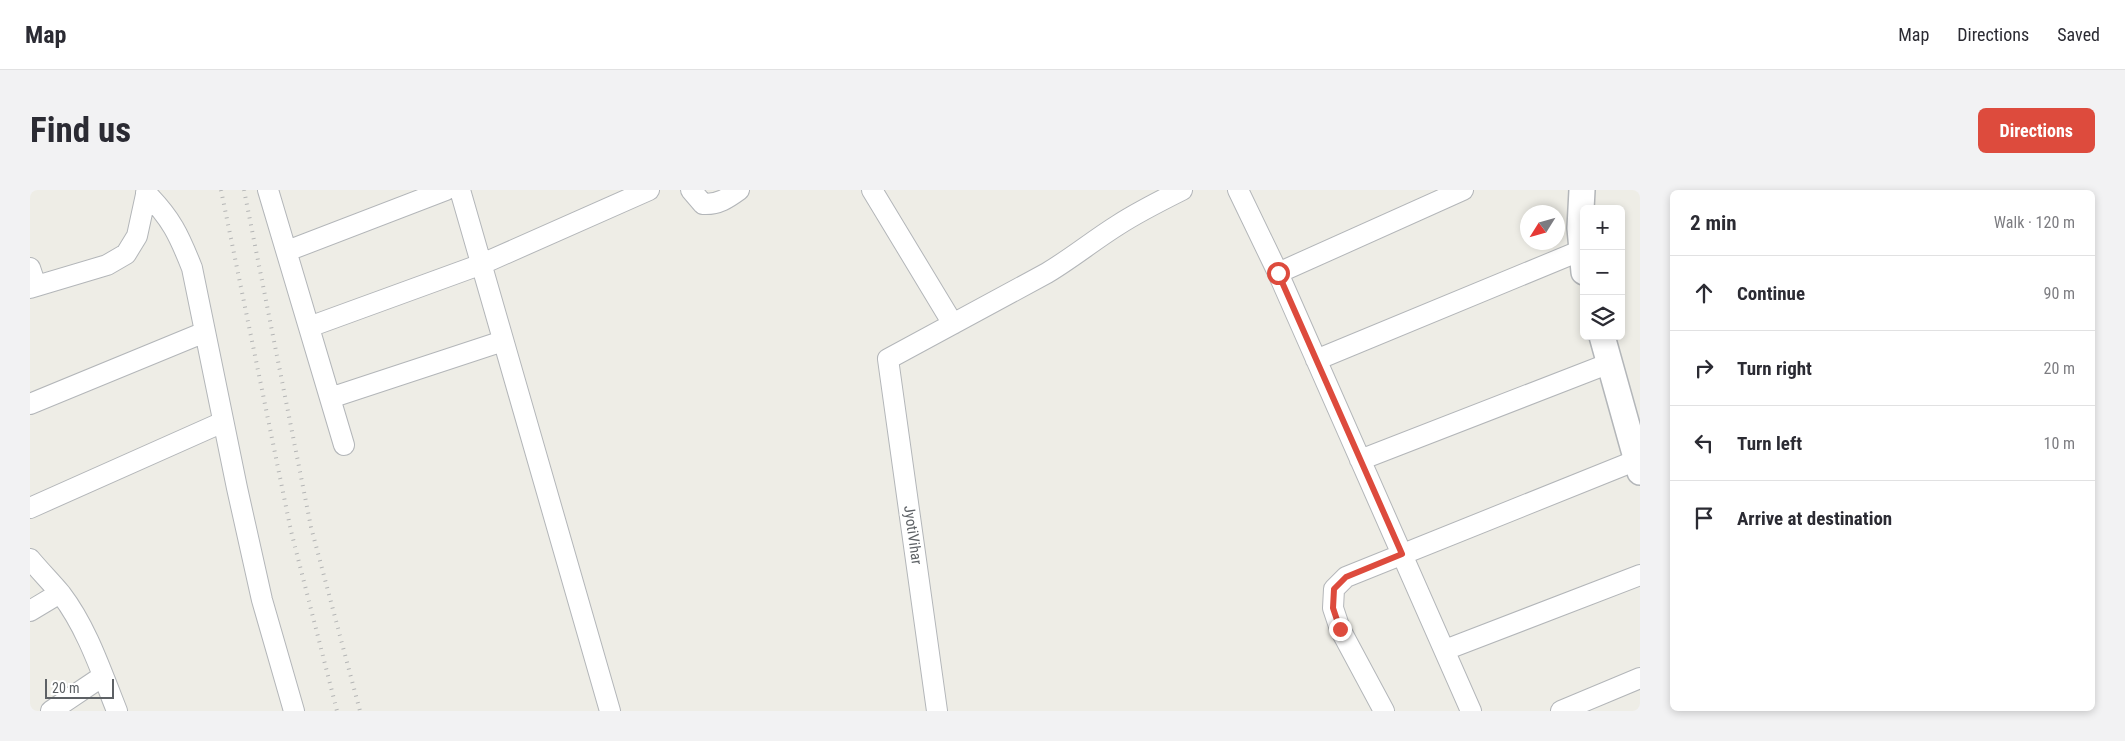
<!DOCTYPE html>
<html lang="en">
<head>
<meta charset="utf-8">
<style>
  :root { --surface:#fff; --page:#f2f2f3; --text:#2b2b33; --muted:#7c7c81; --line:#e1e1e2; --accent:#dd4b3d }
  body { margin:0; font-family:"Roboto Condensed",sans-serif; background:var(--page); color:var(--text) }
  .controls { position:absolute; right:15px; top:15px; display:grid; overflow:hidden; border-radius:8px; box-shadow:0 2px 8px #0003 }
  .controls button { width:45px; height:45px; display:grid; place-items:center; padding:0; border:0; border-bottom:1px solid var(--line); background:var(--surface); color:var(--text); font:25px sans-serif }
  .compass { position:absolute; left:1490px; top:15px; width:45px; height:45px; border-radius:50%; background:var(--surface); box-shadow:0 2px 8px #0003; rotate:233deg }
  .scale { position:absolute; left:15px; bottom:12px; width:69px; box-sizing:border-box; padding-left:5px; border:2px solid #5d6165; border-top:0; font-size:14px; line-height:18px; white-space:nowrap; color:#5d6165; -webkit-text-stroke:4px #fff; paint-order:stroke }
  .stop { position:absolute; width:15px; height:15px; margin:-11px; border:4px solid #dd4b3d; border-radius:50%; background:#fff }
  .stop.end { background:#dd4b3d; border-color:#fff; box-shadow:0 1px 5px #0008 }
  .list { margin:0; padding:0; list-style:none }
  h2 { display:flex; justify-content:space-between; align-items:center; height:65px; margin:0; padding:0 20px; font-size:21px }
  h2 small { font-size:16px; font-weight:400; color:var(--muted) }
  .list li { display:grid; grid-template-columns:32px 1fr auto; gap:15px; align-items:center; box-sizing:border-box; height:75px; padding:0 20px; border-top:1px solid var(--line) }
  .list b { display:block; font-size:19px; white-space:nowrap }
  .list em { font-size:16px; font-style:normal; color:var(--muted) }
  .icon { flex:none; width:28px; height:28px; fill:none; stroke:currentColor; stroke-width:2; stroke-linecap:round; stroke-linejoin:round }
  .map { position:relative; flex:none; width:1610px; height:521px; overflow:hidden; border-radius:8px }
  header { display:flex; align-items:center; gap:30px; box-sizing:border-box; height:70px; padding:0 25px; background:var(--surface); border-bottom:1px solid var(--line) }
  header strong { font-size:24px }
  nav { display:flex; gap:28px; margin-inline-start:auto; font-size:18px }
  .intro { display:flex; align-items:center; justify-content:space-between; box-sizing:border-box; height:120px; padding:0 30px }
  h1 { margin:0; font-size:35px }
  .button { padding:12px 22px; border-radius:8px; background:var(--accent); color:#fff; font-size:18px; font-weight:700 }
  main { display:flex; gap:30px; padding:0 30px }
  aside { flex:1; background:var(--surface); border-radius:8px; box-shadow:0 2px 8px #0003 }
  .map>svg:first-child { display:block }
</style>
</head>
<body>
<header>
<strong>Map</strong>
<nav><a>Map</a><a>Directions</a><a>Saved</a></nav>
</header>
<div class="intro"><h1>Find us</h1><a class="button">Directions</a></div>
<main>
<div class="map">
<svg width="1610" height="521" viewBox="0 0 1610 521">
  <rect width="100%" height="100%" fill="#eeede6"/>
  <g fill="none" stroke-linecap="round" stroke-linejoin="round">
    <!-- minor casing -->
    <g stroke="#b3b6b9" stroke-width="22">
      <path id="minor" d="M238,0L314,255
        M430,0L580,521
        M661,0L673,14C688,15 698,8 709,0
        M842,0L923,134
        M1208,0L1248,83L1441,521
        M116,3C141,28 149,45 162,78L207,298L232,410L264,521
        M257,61L416,0
        M0,78L6,96
        M1248,83L1433,0
        M0,98L77,75L96,64L107,46L117,0
        M279,137L452,74L619,0
        M1286,170L1552,60
        M300,208L473,151
        M0,214L175,142
        M1330,270L1580,173
        M0,318L193,232
        M0,369C10,381 21,392 31,404C57,438 71,481 87,521
        M0,421L30,403
        M1415,460L1610,385
        M21,521L73,486
        M907,521L858,169L1017,83C1042,68 1064,50 1088,35C1108,22 1130,11 1152,0
        M1354,521L1310,439L1303,418L1304,399L1316,387L1607,270
        M1531,521L1610,488"/>
    </g>
    <!-- tertiary casing -->
    <g stroke="#b3b6b9" stroke-width="28">
      <path id="tertiary" d="M1552,0L1550,38L1554,82
        M1572,146L1610,282"/>
    </g>
    <!-- minor -->
    <use href="#minor" stroke="#fff" stroke-width="20"/>
    <!-- tertiary -->
    <use href="#tertiary" stroke="#fff" stroke-width="25"/>
    <!-- rail -->
    <path stroke="#b4b5b5" stroke-width="4" stroke-dasharray="1 6" stroke-linecap="butt" d="M191,0L261,341L307,521
      M214,0L281,337L330,521"/>
  </g>
  <g fill="none" stroke-linecap="round" stroke-linejoin="round">
    <!-- route -->
    <path stroke="#dd4b3d" stroke-width="6" d="M1248,83L1372,364L1316,387L1304,399L1303,418L1310,439"/>
  </g>
  <g text-anchor="middle" dominant-baseline="central" stroke-width="4.5" stroke-linejoin="round" paint-order="stroke">
    <!-- street labels -->
    <g font-size="15" fill="#5d6165" stroke="#fff">
      <text transform="translate(883 345) rotate(82)">JyotiVihar</text>
    </g>
  </g>
</svg>
<div class="controls">
<button>+</button>
<button>−</button>
<button><svg class="icon" aria-label="layers" viewBox="0 0 24 24"><path d="M12 4l9 5-9 5-9-5zM3 14l9 5 9-5"/></svg></button>
</div>
<svg class="compass" viewBox="-18 -18 36 36"><path d="M0-13l5 13h-10z" fill="#e53935"/><path d="M0 13l5-13h-10z" fill="#7c7c81"/></svg>
<div class="scale">20 m</div>
<div class="stop" style="left:1248px;top:83px"></div>
<div class="stop end" style="left:1310px;top:439px"></div>
</div>
<aside>
<h2>2 min<small>Walk · 120 m</small></h2>
<ul class="list">
<li><svg class="icon" aria-label="ahead" viewBox="0 0 24 24"><path d="M12 20V5M6 11l6-6 6 6"/></svg><div><b>Continue</b></div><em>90 m</em></li>
<li><svg class="icon" aria-label="right" viewBox="0 0 24 24"><path d="M7 20v-9h11M14 6l5 5-5 5"/></svg><div><b>Turn right</b></div><em>20 m</em></li>
<li><svg class="icon" aria-label="left" viewBox="0 0 24 24"><path d="M17 20v-9H6M10 6l-5 5 5 5"/></svg><div><b>Turn left</b></div><em>10 m</em></li>
<li><svg class="icon" aria-label="arrive" viewBox="0 0 24 24"><path d="M6 21V4h12l-3 4 3 4H6"/></svg><div><b>Arrive at destination</b></div></li>
</ul>
</aside>
</main>
</body>
</html>
